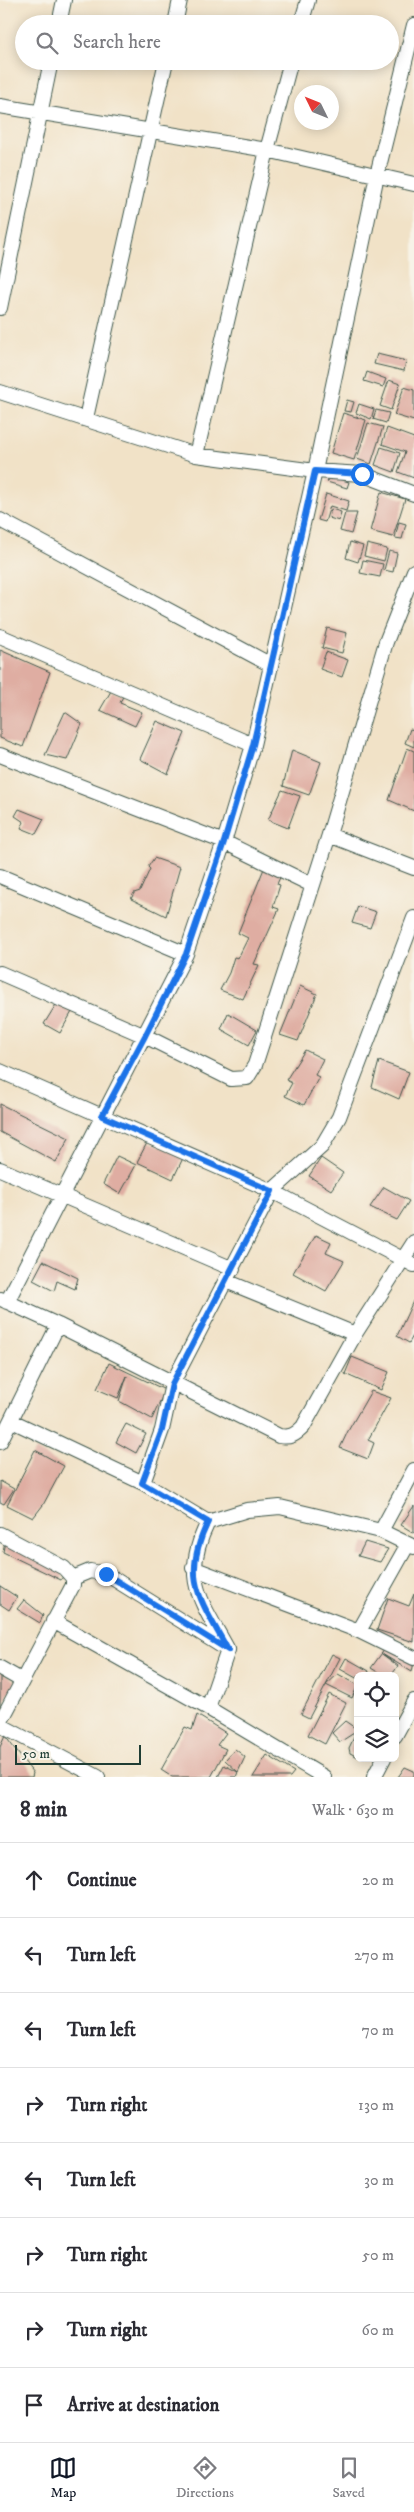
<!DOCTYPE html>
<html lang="en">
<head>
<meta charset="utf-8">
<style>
  :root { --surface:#fff; --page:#f2f2f3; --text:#2b2b33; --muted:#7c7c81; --line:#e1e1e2; --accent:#111827 }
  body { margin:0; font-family:"IM FELL DW Pica",serif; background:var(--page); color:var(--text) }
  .controls { position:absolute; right:15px; bottom:15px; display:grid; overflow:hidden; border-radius:8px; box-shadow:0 2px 12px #0003 }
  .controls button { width:45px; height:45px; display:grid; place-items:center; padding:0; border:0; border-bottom:1px solid var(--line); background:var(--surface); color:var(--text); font:25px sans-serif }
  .compass { position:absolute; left:294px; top:85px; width:45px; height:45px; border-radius:50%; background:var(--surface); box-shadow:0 2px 12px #0003; rotate:313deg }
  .scale { position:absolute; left:15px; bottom:12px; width:126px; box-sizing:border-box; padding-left:5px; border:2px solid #1f3d34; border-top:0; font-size:14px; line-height:18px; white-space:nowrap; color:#1f3d34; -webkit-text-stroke:4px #f7f3e8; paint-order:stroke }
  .stop { position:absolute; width:15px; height:15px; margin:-11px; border:4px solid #1a73e8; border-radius:50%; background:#fff }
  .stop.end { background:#1a73e8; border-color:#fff; box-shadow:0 1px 5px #0008 }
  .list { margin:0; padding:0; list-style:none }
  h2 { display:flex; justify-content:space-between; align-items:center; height:65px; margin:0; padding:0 20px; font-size:21px }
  h2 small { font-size:16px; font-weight:400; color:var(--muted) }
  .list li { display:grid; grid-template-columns:32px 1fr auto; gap:15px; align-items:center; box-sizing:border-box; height:75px; padding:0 20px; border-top:1px solid var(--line) }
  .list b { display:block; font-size:19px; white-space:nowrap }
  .list em { font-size:16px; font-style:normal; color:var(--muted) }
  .icon { flex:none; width:28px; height:28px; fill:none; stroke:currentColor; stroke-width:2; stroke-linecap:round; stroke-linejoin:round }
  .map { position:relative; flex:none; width:414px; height:1777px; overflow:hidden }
  .search { position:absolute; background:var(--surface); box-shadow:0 2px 12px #0003; left:15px; right:15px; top:15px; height:55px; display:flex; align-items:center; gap:12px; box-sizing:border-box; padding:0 18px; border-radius:28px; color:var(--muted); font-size:19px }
  .sheet { height:665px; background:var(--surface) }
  nav { display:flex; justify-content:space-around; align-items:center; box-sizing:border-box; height:70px; border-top:1px solid var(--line); background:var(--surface); font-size:14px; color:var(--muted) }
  nav a { display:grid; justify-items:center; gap:2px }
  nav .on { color:var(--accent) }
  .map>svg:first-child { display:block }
</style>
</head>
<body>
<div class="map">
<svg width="414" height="1777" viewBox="0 0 414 1777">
  <rect width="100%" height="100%" fill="#f7f3e8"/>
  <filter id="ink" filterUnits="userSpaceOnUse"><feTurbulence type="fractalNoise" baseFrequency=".02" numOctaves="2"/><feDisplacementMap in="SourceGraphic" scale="10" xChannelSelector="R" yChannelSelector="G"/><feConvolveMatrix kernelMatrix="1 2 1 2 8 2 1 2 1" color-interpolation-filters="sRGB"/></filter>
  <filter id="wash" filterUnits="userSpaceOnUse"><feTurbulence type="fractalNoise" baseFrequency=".0096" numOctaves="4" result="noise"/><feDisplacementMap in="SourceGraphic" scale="20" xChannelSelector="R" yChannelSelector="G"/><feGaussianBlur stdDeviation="1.12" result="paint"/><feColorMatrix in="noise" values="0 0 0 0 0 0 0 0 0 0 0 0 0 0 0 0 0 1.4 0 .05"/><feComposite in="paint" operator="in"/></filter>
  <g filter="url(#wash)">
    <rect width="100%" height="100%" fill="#f1e2c7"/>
    <g id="blocks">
      <!-- building -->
      <path fill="#dfada2" d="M377,354L406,361L404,371L374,364Z
        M367,372L386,379L383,387L364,381Z
        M389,380L400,384L391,410L380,406Z
        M404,387L414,390V421L394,415Z
        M347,400L354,402L351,412L344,411Z
        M359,404L374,409L371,419L356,413Z
        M376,410L389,413L386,423L373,419Z
        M343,413L366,420L354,460L331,453Z
        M368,423L383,427L371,464L357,459Z
        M387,428L414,438V478L398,472L405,452L382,444Z
        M381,447L400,453L394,472L375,465Z
        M331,477L349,482L347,488L327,482Z
        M381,492L405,499L393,537L370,531Z
        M326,494L349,501L346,511L330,506L325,522L318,520Z
        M331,509L341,512L339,521L329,518Z
        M345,513H357L351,534L340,531Z
        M399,522L406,524L402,539L395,538Z
        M350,542L363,546L358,562L346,558Z
        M367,544L387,549L384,561L364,556Z
        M389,551L397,553L393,572L384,570Z
        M363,560L383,564L380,577L360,573Z
        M327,628L347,633L342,653L322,648Z
        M0,650L50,672L23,747L0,738Z
        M326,652L348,660L342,677L320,669Z
        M111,691L123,696L120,703L142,712L135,726L100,710Z
        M65,712L82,724L67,760L45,755Z
        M157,721L185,733L168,774L140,759Z
        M410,729L414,730V747L405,743Z
        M407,748L414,751V811L389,800Z
        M292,750L321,762L309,795L283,786Z
        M282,790L300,796L288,828L268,820Z
        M19,809L44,819L36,834L21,828L24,822L15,816Z
        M154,858L180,867L166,916L131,899L134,893L140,891L150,869L148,867Z
        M265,866L282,873L277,884L280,885L273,907L279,909L254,964L259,965L243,999L220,990L229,973L234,957L238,958L248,938L238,933Z
        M358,906L376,912L370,928L352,923Z
        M300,986L317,994L298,1041L280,1035Z
        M57,1003L73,1010L60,1033L44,1024Z
        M228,1013L257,1030L249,1045L221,1029Z
        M305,1050L323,1059L315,1075L319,1077L304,1105L285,1096L292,1083L286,1080Z
        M379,1061L409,1072L399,1099L372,1087Z
        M0,1104L69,1138L56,1162L0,1132Z
        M148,1141L184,1156L173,1179L137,1162Z
        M117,1156L136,1165L120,1194L103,1184Z
        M321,1158L343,1173L331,1190L309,1176Z
        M384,1187L409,1201L397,1220L370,1207Z
        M316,1235L331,1242L326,1253L344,1261L326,1291L293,1273Z
        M43,1261L78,1278L75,1289L57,1281L54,1291L33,1280Z
        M414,1299V1334L409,1343L397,1336Z
        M352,1357L389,1372L381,1390L345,1374Z
        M109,1363L165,1390L152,1419L119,1401L127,1376L118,1398L97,1389Z
        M371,1391L391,1398L368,1440L374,1443L368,1459L340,1448L348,1431Z
        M126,1424L146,1434L136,1453L116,1442Z
        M35,1450L64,1466L43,1505L33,1518L7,1505Z
        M0,1481L14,1489L4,1504L0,1502Z
        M414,1506V1533L401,1525Z
        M5,1541L66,1570L61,1580L3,1552Z
        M365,1542L388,1549L380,1562L358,1556Z
        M0,1586L17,1597L9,1610L0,1604Z
        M414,1594V1642L377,1630L388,1598L409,1606Z
        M24,1600L43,1615L40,1623L17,1609Z
        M387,1646L414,1662L412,1672L382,1654L398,1666L391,1676H384L371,1668Z
        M332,1654L340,1658L309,1718L301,1714Z
        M346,1658L369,1671L367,1676H358V1679L340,1669Z
        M0,1672L16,1681L0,1709Z
        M338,1674L358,1685L352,1698L326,1685Z
        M329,1694L346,1703L325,1744L308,1735Z
        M197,1715L226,1733L217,1745L226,1749L211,1777H172L161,1770L185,1727L192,1730Z
        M345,1721L358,1730V1757L350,1753L349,1748L357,1731L340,1742L332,1733Z
        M5,1736L33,1773L32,1777H0V1747Z
        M235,1749L245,1757L238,1772L236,1777H218L224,1765L238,1772L225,1760Z
        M267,1755L294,1772L290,1777H253Z
        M405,1767L414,1771V1777H398Z"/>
    </g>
  </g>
  <g filter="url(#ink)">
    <use href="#blocks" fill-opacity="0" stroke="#3e564a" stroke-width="1"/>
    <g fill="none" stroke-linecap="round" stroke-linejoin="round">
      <!-- minor casing -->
      <g stroke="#3e564a" stroke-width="16">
        <path id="minor" d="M59,24L64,0
          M175,24L180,0
          M301,24L308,0
          M0,106L267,150L414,184
          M0,308L51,61
          M0,392L196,455L315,471L362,474L414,494
          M86,418L166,61
          M196,455L267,150L291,61
          M0,520L271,665
          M0,636L253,745
          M0,755L224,842L312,885
          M329,835L414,868
          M0,876L186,954
          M0,973L145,1036L231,1079L247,1078L255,1065L329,835L386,642L414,571
          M0,1071L272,1191L414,1265
          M0,1169L233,1269
          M226,1281L355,1334
          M1,1299L58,1325L279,1436C290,1438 295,1435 303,1427L355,1334L414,1242
          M7,1302L186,954L224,842L253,745L315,471L377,175L414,25
          M12,1421L143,1483L208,1522
          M0,1442L58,1325
          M143,1483L162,1430L172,1384L272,1191L322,1146L339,1117L414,918
          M381,1531L414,1470
          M0,1534L64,1568L73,1578V1585L0,1723
          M193,1568L359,1631L414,1658
          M73,1578L90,1571L106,1574L228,1650L208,1708
          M53,1621L208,1708L324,1777
          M359,1631L408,1544
          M228,1650C201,1600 180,1579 208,1522L247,1510L280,1507L381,1531L414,1547
          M0,1668L21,1680
          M0,1725L98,1777
          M395,1736L414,1701
          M374,1777L384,1758"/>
      </g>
      <!-- minor -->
      <use href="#minor" stroke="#fff" stroke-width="14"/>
    </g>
  </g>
  <g fill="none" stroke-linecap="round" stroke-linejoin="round" filter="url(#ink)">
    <!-- route -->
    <path stroke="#1a73e8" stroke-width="6" d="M106,1574L228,1650C201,1600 180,1579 208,1522L142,1483L162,1430L172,1384L272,1191L102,1116L145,1036L186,954L224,842L253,745L315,471L362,474"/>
  </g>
</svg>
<div class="controls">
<button><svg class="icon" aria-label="locate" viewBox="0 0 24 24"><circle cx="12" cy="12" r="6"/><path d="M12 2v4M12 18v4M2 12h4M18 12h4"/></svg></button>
<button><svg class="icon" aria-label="layers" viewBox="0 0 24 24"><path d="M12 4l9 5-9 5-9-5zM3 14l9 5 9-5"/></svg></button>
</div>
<svg class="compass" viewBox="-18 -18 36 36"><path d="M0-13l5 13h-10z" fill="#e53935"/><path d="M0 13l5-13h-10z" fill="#7c7c81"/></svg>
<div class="scale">50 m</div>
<div class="stop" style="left:362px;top:474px"></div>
<div class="stop end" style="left:106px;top:1574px"></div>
<div class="search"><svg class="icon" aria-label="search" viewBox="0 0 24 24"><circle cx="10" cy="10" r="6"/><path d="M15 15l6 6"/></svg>Search here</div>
</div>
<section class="sheet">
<h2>8 min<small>Walk · 630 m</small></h2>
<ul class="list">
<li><svg class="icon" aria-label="ahead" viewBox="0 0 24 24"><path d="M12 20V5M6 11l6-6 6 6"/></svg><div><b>Continue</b></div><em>20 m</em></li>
<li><svg class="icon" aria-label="left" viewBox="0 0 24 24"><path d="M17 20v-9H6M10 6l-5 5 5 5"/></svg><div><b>Turn left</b></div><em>270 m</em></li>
<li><svg class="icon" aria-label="left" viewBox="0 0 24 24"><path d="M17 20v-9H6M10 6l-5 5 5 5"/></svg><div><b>Turn left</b></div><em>70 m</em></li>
<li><svg class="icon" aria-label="right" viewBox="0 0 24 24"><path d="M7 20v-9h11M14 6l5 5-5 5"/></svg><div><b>Turn right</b></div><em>130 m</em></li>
<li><svg class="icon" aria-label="left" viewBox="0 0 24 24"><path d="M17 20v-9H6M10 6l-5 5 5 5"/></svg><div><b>Turn left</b></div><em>30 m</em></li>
<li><svg class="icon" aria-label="right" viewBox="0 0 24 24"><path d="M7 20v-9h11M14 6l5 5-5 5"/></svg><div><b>Turn right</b></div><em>50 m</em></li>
<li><svg class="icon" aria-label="right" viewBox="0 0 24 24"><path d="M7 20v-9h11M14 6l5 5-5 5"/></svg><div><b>Turn right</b></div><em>60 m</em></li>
<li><svg class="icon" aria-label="arrive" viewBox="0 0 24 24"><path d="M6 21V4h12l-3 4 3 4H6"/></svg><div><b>Arrive at destination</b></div></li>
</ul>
</section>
<nav>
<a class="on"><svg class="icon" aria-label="map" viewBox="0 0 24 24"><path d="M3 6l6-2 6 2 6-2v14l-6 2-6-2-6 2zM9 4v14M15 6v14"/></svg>Map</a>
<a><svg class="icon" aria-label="directions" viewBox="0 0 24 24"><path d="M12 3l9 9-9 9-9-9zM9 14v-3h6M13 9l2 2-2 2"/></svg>Directions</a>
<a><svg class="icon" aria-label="saved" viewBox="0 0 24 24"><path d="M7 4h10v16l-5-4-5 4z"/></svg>Saved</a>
</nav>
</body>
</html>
